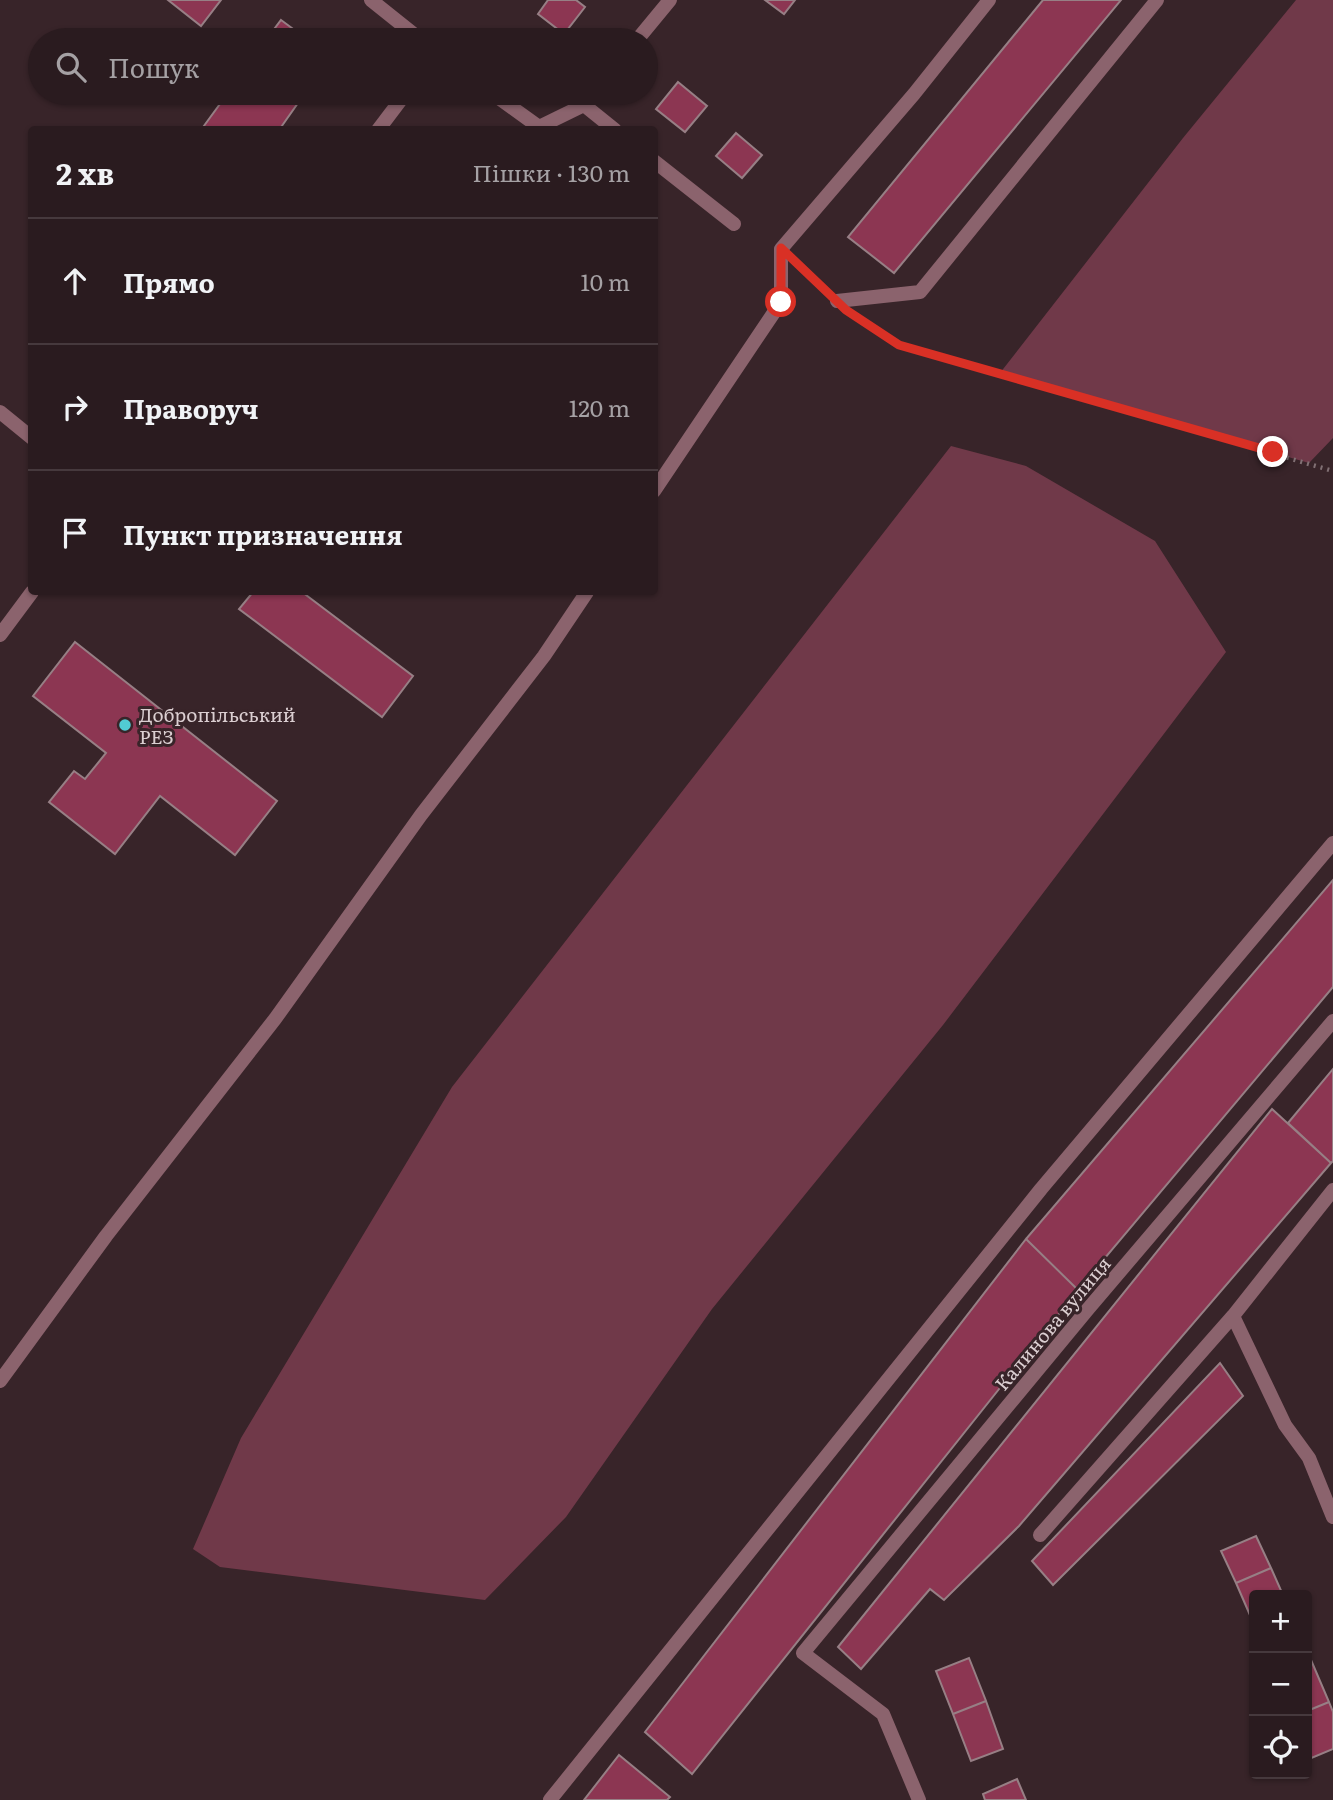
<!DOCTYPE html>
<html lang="uk">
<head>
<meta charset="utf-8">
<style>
  :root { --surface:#2a1b1f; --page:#322428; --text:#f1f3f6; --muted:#a5a1a4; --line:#46393d }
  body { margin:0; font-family:Literata,serif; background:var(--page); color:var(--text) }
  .controls { position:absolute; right:21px; bottom:21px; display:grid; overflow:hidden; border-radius:7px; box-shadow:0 2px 5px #0004 }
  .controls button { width:63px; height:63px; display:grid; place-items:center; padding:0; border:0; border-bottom:2px solid var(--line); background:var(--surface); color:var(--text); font:35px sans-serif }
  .stop { position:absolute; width:21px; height:21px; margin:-16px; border:5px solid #d93025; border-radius:50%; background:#fff }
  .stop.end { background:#d93025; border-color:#fff; box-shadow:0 2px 7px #0008 }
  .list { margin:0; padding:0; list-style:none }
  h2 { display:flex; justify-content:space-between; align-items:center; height:91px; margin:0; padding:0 28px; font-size:30px }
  h2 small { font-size:23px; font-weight:400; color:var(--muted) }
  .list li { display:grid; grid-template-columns:46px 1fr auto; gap:21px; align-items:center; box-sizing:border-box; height:126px; padding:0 28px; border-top:2px solid var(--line) }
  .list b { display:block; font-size:26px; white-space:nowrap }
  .list em { font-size:23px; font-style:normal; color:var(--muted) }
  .icon { flex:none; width:38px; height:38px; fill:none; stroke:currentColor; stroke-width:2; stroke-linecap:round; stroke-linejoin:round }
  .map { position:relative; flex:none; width:1333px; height:1800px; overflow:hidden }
  .search { position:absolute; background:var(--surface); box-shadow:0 2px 5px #0004; left:28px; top:28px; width:630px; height:77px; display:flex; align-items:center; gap:18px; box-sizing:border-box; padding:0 24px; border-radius:38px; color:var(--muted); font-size:26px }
  .panel { position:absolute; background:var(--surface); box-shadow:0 2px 5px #0004; left:28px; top:126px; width:630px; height:469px; border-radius:7px }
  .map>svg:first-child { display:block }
</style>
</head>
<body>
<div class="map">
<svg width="1333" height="1800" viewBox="0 0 1333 1800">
  <rect width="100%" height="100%" fill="#382429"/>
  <!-- green -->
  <path fill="#703949" d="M1296,0H1333V438L1309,463L1000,373L1183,138Z
    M951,446L1026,466L1155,541L1226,652L943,1025L712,1309L566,1517L485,1600L220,1567L193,1549L241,1438L452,1087Z"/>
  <!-- building -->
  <path fill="#8c3652" stroke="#977f85" stroke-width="2" d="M168,0H221L201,26Z
    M548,0H576L585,7L564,34L538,14Z
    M765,0H795L784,14Z
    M1043,0H1121L894,273L848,237Z
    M281,20L308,40H266Z
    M678,82L707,106L685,132L656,109Z
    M228,93H305L279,130H201Z
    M736,133L762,155L742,178L716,156Z
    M253,592H302L413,676L382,717L239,609Z
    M75,642L277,801L235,855L160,796L115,854L49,802L74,771L85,779L106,753L33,696Z
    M1333,880V987L1078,1290L1026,1239Z
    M1333,1069V1161L1331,1163L1288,1123Z
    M1272,1109L1331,1163L1019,1526L944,1600L930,1589L861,1669L838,1647Z
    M1026,1239L1078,1290L692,1774L645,1732Z
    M1220,1363L1243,1396L1053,1585L1032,1561Z
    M1256,1536L1271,1568L1236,1583L1221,1551Z
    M1271,1568L1283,1595H1254L1253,1622L1236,1583Z
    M1308,1653L1329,1702L1307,1711V1654Z
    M969,1658L986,1701L953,1714L936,1671Z
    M986,1701L1003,1749L971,1761L953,1714Z
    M1329,1702L1333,1712V1749L1309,1759L1307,1711Z
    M619,1755L670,1797L667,1800H584Z
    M1017,1779L1026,1800H985L983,1794Z"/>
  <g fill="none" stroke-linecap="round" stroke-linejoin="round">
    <!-- path -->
    <path stroke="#817074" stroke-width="4.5" stroke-dasharray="2 5" stroke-linecap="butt" d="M804,271L821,286
      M862,321L899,345L1333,471"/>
    <!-- service -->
    <path stroke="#8b636d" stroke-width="14" d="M550,1800L1041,1189L1333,843"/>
    <!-- minor -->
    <path stroke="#8b636d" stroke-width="14" d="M371,0L421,40
      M637,40L670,0
      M492,93L539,127L584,105L595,93
      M584,105L615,130
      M378,130L406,93
      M654,161L734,224
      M837,301L920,292L1157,0
      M0,412L32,438
      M654,491L781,302V249L914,94L989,0
      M0,635L32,592
      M1233,1316L1285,1425L1309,1458L1333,1517
      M0,1381L106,1236L275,1019L421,815L544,656L587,592
      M1040,1535L1233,1316L1333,1190
      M919,1800L883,1714L803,1653L1088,1309L1333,1021"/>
  </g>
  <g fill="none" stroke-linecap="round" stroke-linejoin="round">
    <!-- route -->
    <path stroke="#d93025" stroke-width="9" d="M781,302V248L846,310L899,345L1273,452"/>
  </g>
  <!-- markers -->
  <circle fill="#51ccd4" stroke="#382429" stroke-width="2.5" cx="125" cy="725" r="7"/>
  <g text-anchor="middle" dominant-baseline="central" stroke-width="6" stroke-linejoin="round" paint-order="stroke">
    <!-- poi labels -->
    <g font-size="19" fill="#dbced1" stroke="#382429" text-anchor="start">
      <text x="139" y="714">Добропільський<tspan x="139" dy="22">РЕЗ</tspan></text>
    </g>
    <!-- street labels -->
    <g font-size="19" fill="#dbced1" stroke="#382429">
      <text transform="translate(1052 1323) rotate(-50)">Калинова вулиця</text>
    </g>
  </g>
</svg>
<div class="controls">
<button>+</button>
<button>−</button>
<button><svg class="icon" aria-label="locate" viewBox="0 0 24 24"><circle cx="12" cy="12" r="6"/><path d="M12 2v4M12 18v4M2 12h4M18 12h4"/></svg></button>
</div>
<div class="stop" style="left:781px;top:302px"></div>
<div class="stop end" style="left:1273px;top:452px"></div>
<div class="search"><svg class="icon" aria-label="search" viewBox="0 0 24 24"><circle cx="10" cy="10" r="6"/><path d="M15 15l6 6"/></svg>Пошук</div>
<section class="panel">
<h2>2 хв<small>Пішки · 130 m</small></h2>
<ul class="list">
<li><svg class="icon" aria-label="ahead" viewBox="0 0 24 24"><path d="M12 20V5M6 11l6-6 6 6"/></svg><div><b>Прямо</b></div><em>10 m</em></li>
<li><svg class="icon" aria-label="right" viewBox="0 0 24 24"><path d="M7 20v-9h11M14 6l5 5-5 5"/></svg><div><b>Праворуч</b></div><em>120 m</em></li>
<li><svg class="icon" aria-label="arrive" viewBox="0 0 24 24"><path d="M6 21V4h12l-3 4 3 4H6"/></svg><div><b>Пункт призначення</b></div></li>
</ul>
</section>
</div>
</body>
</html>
